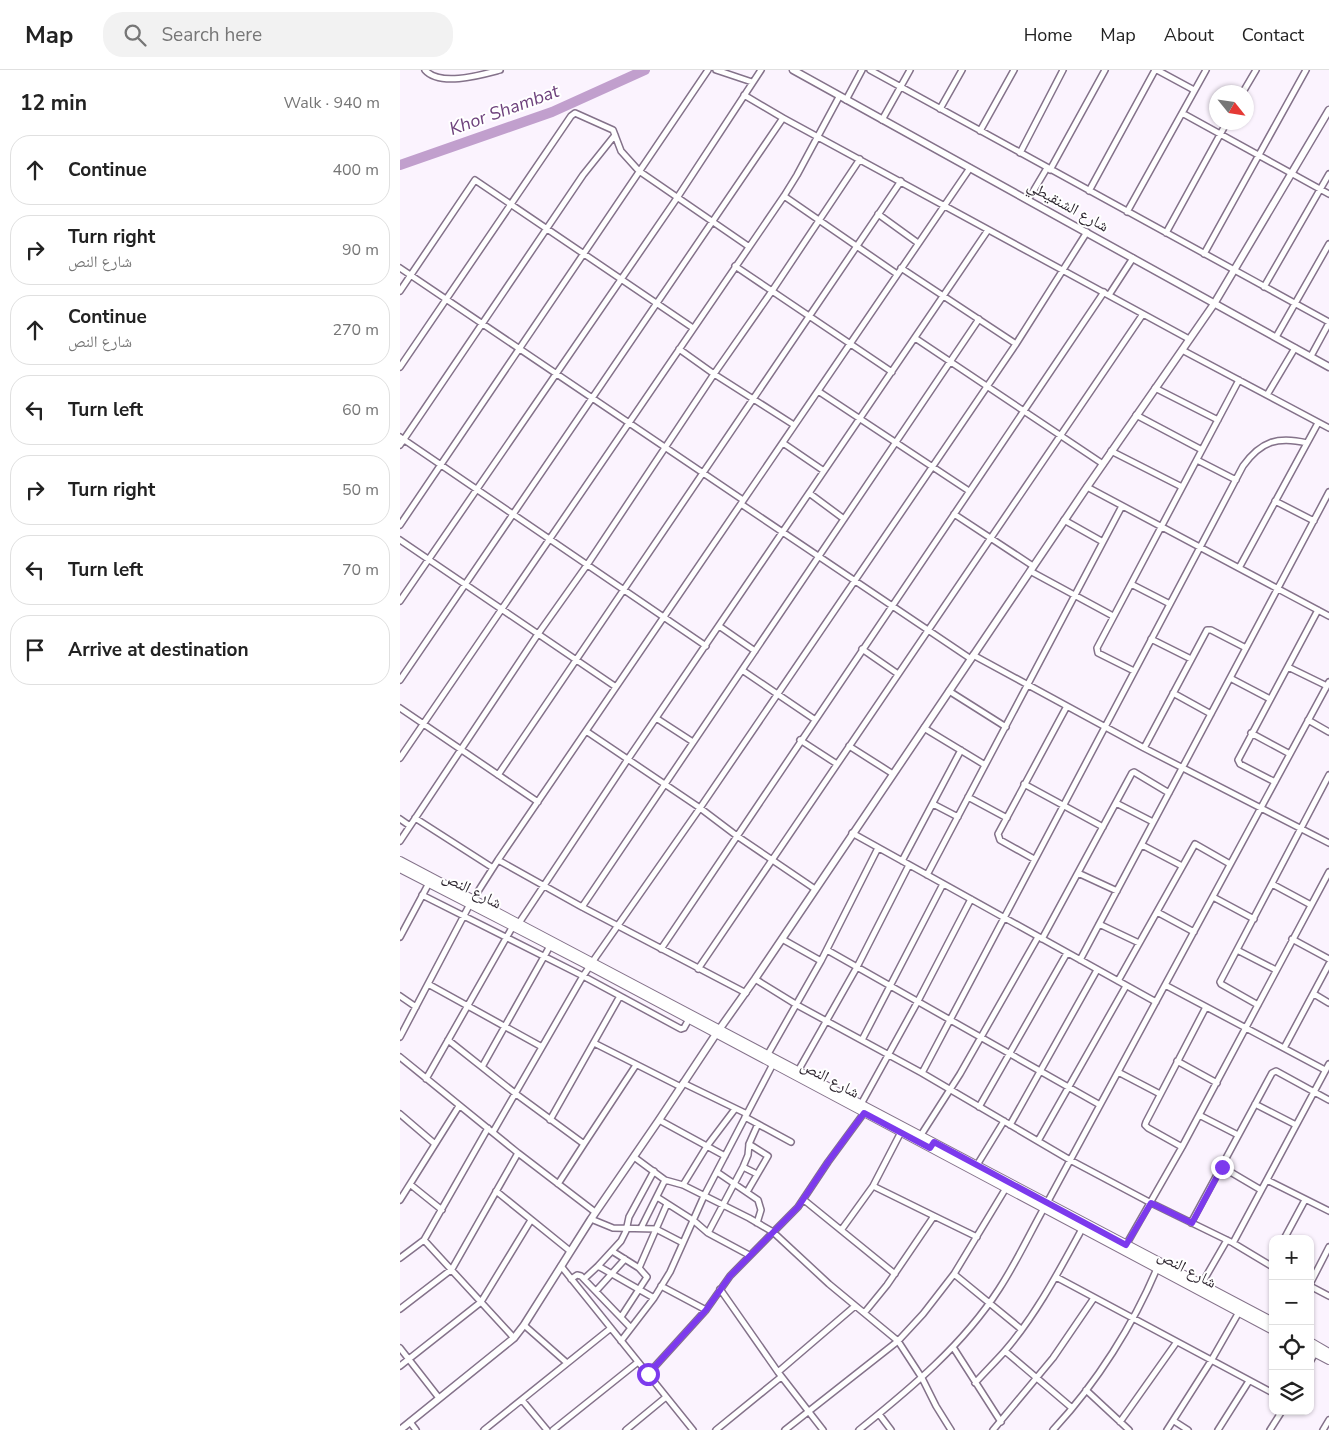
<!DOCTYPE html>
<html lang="en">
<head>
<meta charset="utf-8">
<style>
  :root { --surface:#fff; --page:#f2f2f2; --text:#222; --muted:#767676; --line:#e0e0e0 }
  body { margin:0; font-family:"Nunito Sans","Noto Naskh Arabic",sans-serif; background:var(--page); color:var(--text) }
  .controls { position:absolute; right:15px; bottom:15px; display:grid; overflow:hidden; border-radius:10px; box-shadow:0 1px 4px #0004 }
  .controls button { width:45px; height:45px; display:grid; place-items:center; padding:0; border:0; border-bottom:1px solid var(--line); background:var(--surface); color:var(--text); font:25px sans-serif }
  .compass { position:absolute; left:809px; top:15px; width:45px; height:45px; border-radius:50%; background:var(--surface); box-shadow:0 1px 4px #0004; rotate:120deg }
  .stop { position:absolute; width:15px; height:15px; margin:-11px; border:4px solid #7c3aed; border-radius:50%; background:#fff }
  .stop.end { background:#7c3aed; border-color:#fff; box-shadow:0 1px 5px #0008 }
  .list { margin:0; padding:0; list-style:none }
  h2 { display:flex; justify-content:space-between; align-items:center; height:65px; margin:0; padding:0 20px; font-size:21px }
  h2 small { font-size:16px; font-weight:400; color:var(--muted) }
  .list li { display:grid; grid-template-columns:32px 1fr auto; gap:15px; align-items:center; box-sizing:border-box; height:70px; margin:0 10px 10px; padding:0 10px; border:1px solid var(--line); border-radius:20px }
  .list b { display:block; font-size:19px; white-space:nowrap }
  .list p { margin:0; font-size:16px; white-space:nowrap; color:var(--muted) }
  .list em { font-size:16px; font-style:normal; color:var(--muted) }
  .icon { flex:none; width:28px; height:28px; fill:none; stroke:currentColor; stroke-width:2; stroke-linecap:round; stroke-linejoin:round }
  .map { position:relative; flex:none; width:929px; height:1360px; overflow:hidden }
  header { display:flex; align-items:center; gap:30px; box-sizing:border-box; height:70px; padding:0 25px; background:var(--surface); border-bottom:1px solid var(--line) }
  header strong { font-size:24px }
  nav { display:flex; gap:28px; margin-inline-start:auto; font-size:18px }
  .search { width:350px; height:45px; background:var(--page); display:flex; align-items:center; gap:12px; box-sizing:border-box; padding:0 18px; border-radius:20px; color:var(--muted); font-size:19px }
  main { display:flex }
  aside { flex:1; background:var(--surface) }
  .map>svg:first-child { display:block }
</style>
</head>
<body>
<header>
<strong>Map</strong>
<div class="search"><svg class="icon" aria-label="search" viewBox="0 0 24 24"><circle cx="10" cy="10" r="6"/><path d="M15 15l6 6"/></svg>Search here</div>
<nav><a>Home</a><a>Map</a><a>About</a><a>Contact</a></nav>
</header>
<main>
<aside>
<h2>12 min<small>Walk · 940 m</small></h2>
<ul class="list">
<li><svg class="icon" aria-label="ahead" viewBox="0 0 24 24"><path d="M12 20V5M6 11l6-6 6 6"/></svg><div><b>Continue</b></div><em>400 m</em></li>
<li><svg class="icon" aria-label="right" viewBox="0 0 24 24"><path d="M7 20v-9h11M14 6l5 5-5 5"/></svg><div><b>Turn right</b><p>شارع النص</p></div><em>90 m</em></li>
<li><svg class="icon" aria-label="ahead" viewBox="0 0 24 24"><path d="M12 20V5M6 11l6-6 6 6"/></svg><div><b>Continue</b><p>شارع النص</p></div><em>270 m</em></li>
<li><svg class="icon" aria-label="left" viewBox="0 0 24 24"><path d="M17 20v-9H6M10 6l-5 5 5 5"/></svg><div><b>Turn left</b></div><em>60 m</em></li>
<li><svg class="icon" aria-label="right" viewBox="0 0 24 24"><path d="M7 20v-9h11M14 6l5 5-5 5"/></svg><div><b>Turn right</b></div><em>50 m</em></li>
<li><svg class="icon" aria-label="left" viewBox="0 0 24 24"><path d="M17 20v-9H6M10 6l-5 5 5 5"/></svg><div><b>Turn left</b></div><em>70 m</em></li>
<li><svg class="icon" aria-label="arrive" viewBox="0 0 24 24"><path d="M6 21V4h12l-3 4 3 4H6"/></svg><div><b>Arrive at destination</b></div></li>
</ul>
</aside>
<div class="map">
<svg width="929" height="1360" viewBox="0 0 929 1360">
  <rect width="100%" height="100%" fill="#fbf3fe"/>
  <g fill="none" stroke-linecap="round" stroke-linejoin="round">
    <!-- river -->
    <path stroke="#c19fcd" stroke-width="10" d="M0,95L152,42L245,0"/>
    <!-- minor casing -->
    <g stroke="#84728a" stroke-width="8">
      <path id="minor" d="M25,0C40,17 81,5 100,0
        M316,0L352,12
        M470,0L929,252
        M757,0L794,20
        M843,22L856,0
        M446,30L462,0
        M540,39L562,0
        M782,43L929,124
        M383,48L789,269
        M482,50L510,0
        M580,61L614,0
        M620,83L663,0
        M650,100L705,0
        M689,121L755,0
        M384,126L497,204
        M628,130L647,98
        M727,142L806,0
        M478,144L518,173
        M766,163L827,52
        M804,184L906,0
        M335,196L492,302
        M0,198L343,430
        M501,198L616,274
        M864,217L929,104
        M0,221L75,110L293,258
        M709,225L733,188
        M876,267L929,174
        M515,268L703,394
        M279,279L314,304L394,355
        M782,280L929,358
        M911,286L929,253
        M0,297L171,46L175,43L213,60L221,81L239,101L348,176
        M755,318L818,350
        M418,321L569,421
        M867,325L895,278
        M736,345L802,380
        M0,367L306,576
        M383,373L424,401
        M0,375L183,105L215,65
        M711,381L782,417
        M797,390L836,410
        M687,417L929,546
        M409,423L444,449
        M875,431L914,451
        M341,434L571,589
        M554,444L633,496
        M664,450L703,472
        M0,455L308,0
        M0,470L216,617
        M839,498L918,353
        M630,501L713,546
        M731,514L770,534
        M0,531L277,128L361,0
        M319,556L355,581
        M751,569L791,589
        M462,579L498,604
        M573,585L744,678L929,773
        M888,597L927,616
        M342,600L414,649
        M734,601L698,583L697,578L839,310
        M830,608L870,629
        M0,610L383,48L344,25
        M549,621L606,657
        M773,623L811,644
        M0,638L138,732
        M256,648L293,672
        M908,650L929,662
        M524,658L585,695
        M186,661L300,738L337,766L415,819
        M851,663L890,684
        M400,670L437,694
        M449,676L493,704
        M744,678L807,560H811L846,578
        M0,688L384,126L397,105L439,27
        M98,705L501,111
        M875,712L840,694L838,690L918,540
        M624,714L703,757
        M568,727L607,748
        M716,733L753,752
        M533,734L558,747
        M15,748L93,798
        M0,749L10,756
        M452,763L756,932
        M0,771L138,564L187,495L314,304L372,221L460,89
        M742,775L782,796
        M634,789L600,770L598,764L667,636
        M98,790L182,837L346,923
        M502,791L561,680
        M678,803L717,821
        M527,805L722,436
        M872,814L911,835
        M22,825L183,906L281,959L284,958L289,949
        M813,827L854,849
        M182,837L579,249
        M757,842L794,862
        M119,853L228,689L588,160
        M699,854L739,873
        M0,867L29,813
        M382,869L421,891
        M642,869L732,703L734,702L769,723
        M892,869L929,889
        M261,879L704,222
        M427,880L700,1035
        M837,880L876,900
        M680,890L929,422
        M193,891L300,738L616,274L687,162
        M298,899L743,244
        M355,909L397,935L522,1003L670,1090L751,1133L833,1173L873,1197
        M718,911L795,774L830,794
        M28,914L142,977
        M765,915L925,1000
        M914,924L929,933
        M0,926L16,937
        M858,935L821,914L820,912L929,705
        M0,967L70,834L98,790L570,98
        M48,970L116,1024L184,1074L158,1114
        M462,970L543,814
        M194,973L281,1017
        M884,978L929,894
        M368,984L421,891L478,778
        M0,987L118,1083L195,1142
        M777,991L817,1013
        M82,997L150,876
        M398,1001L457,897L509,795
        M718,1002L760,1024
        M522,1003L843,396C861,371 878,366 907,373
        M26,1009L113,856
        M283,1013L347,1044
        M855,1034L896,1055
        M460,1036L518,931L571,829
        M579,1037L667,883
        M0,1044L35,1074
        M799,1045L838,1065
        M345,1047L391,1072
        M150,1050L220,926
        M259,1050L325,1086
        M610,1055L697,900
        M93,1062L183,906L190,896
        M521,1065L560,1004L638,867
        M638,1071L726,916
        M184,1074L236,995
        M782,1077L748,1058L745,1055L746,1052L806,937
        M234,1087L265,1110L283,1115L349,1148L373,1162L429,1214L498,1271L522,1308L536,1336L551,1360
        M577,1095L604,1051
        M343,1097L357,1104
        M822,1097L861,1120
        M317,1102L358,1130L361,1140L357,1153
        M867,1110L929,1141
        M11,1115L42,1140
        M283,1115L307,1076L335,1039
        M473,1116L534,1146
        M96,1121L170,1181
        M347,1122L368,1086L349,1074
        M257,1127L293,1150L308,1163L349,1185
        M0,1130L59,1036
        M404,1130L495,1204
        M647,1133L929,612
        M191,1149L213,1158L256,1159L283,1173
        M791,1153L872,1003L876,1001L929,1030
        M241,1158L265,1110
        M442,1159L473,1116L501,1062
        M308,1163L343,1097L348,1085L349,1074L358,1054
        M884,1169L905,1130
        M24,1170L114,1268
        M833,1173L929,994
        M726,1175L782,1077L929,802
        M212,1181L239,1198L247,1207L221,1247
        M0,1188L24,1170L88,1058
        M161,1196L293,1360
        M198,1196L254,1228
        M239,1198L267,1134
        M554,1204L621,1259
        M656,1207L873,1323
        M171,1209L177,1205L181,1206L231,1258
        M184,1209L198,1196L221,1171L226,1161L229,1147L254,1101
        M910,1214L929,1177
        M801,1215L827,1170
        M261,1216L306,1240
        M910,1216L929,1226
        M320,1219L378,1302L423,1360
        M196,1221L225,1189
        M0,1239L52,1199L118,1083
        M465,1242L487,1215L534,1146L577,1167
        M124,1255L167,1293
        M221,1271L254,1228L270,1202L304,1126L373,994
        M553,1277L601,1352
        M0,1278L39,1328
        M605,1281L672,1338
        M910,1292L915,1283
        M0,1296L81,1232L131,1150
        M378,1302L455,1236
        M248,1304L306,1240L330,1206L398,1137L428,1092L464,1043
        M575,1313C585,1302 595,1292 604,1282C636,1245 659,1201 682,1159
        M686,1320L729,1360
        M122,1330L147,1360
        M479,1344L491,1360
        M774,1351L788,1360
        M10,1352L16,1360
        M720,1352L776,1273
        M84,1360L211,1258
        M153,1360L238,1292
        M226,1360L266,1327
        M316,1360L381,1307
        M385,1360L498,1271L523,1244L554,1204L606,1118
        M459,1360C510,1319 563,1275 599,1219C616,1193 629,1165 644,1138
        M593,1360L653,1288L694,1228
        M653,1360C696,1314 734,1254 758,1196
        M767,1360L811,1291L839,1242
        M818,1360L849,1311
        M870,1360L882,1341
        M923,1360L929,1350"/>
    </g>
    <!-- tertiary casing -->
    <g stroke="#84728a" stroke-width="9">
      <path id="tertiary" d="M393,0L929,297
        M0,1360L114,1268L124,1255L191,1149L259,1050L316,964L355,909L687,417L814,234L929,40"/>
    </g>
    <!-- secondary casing -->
    <g stroke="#84728a" stroke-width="10">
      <path id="secondary" d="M0,791L873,1252
        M0,798L190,896L873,1260
        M910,1272L929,1283
        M910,1280L929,1290"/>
    </g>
    <!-- minor -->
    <use href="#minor" stroke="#fff" stroke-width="5"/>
    <!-- tertiary -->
    <use href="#tertiary" stroke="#fff" stroke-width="6"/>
    <!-- secondary -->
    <use href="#secondary" stroke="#fff" stroke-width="8"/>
  </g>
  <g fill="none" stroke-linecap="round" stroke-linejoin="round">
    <!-- route -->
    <path stroke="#7c3aed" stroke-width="6" d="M248,1304L306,1240L330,1206L398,1137L428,1092L464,1043L530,1078L534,1072L726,1175L751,1133L792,1153L822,1097"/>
  </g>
  <g text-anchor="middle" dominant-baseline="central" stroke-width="4" stroke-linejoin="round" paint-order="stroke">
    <!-- street labels -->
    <g font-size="16" fill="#2e2630" stroke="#fff">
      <text transform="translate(668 136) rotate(29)">شارع الشنقيطي</text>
      <text transform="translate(72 820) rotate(27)">شارع النص</text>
      <text transform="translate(430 1009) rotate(28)">شارع النص</text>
      <text transform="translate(787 1199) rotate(28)">شارع النص</text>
    </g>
    <!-- water labels -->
    <g font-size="18" font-style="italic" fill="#6e427c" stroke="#fff">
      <text transform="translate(104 40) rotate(-20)">Khor Shambat</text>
    </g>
  </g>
</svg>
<div class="controls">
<button>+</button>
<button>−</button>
<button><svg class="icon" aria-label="locate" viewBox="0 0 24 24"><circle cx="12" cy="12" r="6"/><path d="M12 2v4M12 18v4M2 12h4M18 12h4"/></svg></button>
<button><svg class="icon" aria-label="layers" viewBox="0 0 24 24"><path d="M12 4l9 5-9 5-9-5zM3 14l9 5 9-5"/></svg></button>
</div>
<svg class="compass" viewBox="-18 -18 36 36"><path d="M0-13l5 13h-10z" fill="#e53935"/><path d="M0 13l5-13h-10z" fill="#767676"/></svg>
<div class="stop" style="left:248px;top:1304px"></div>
<div class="stop end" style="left:822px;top:1097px"></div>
</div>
</main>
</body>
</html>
